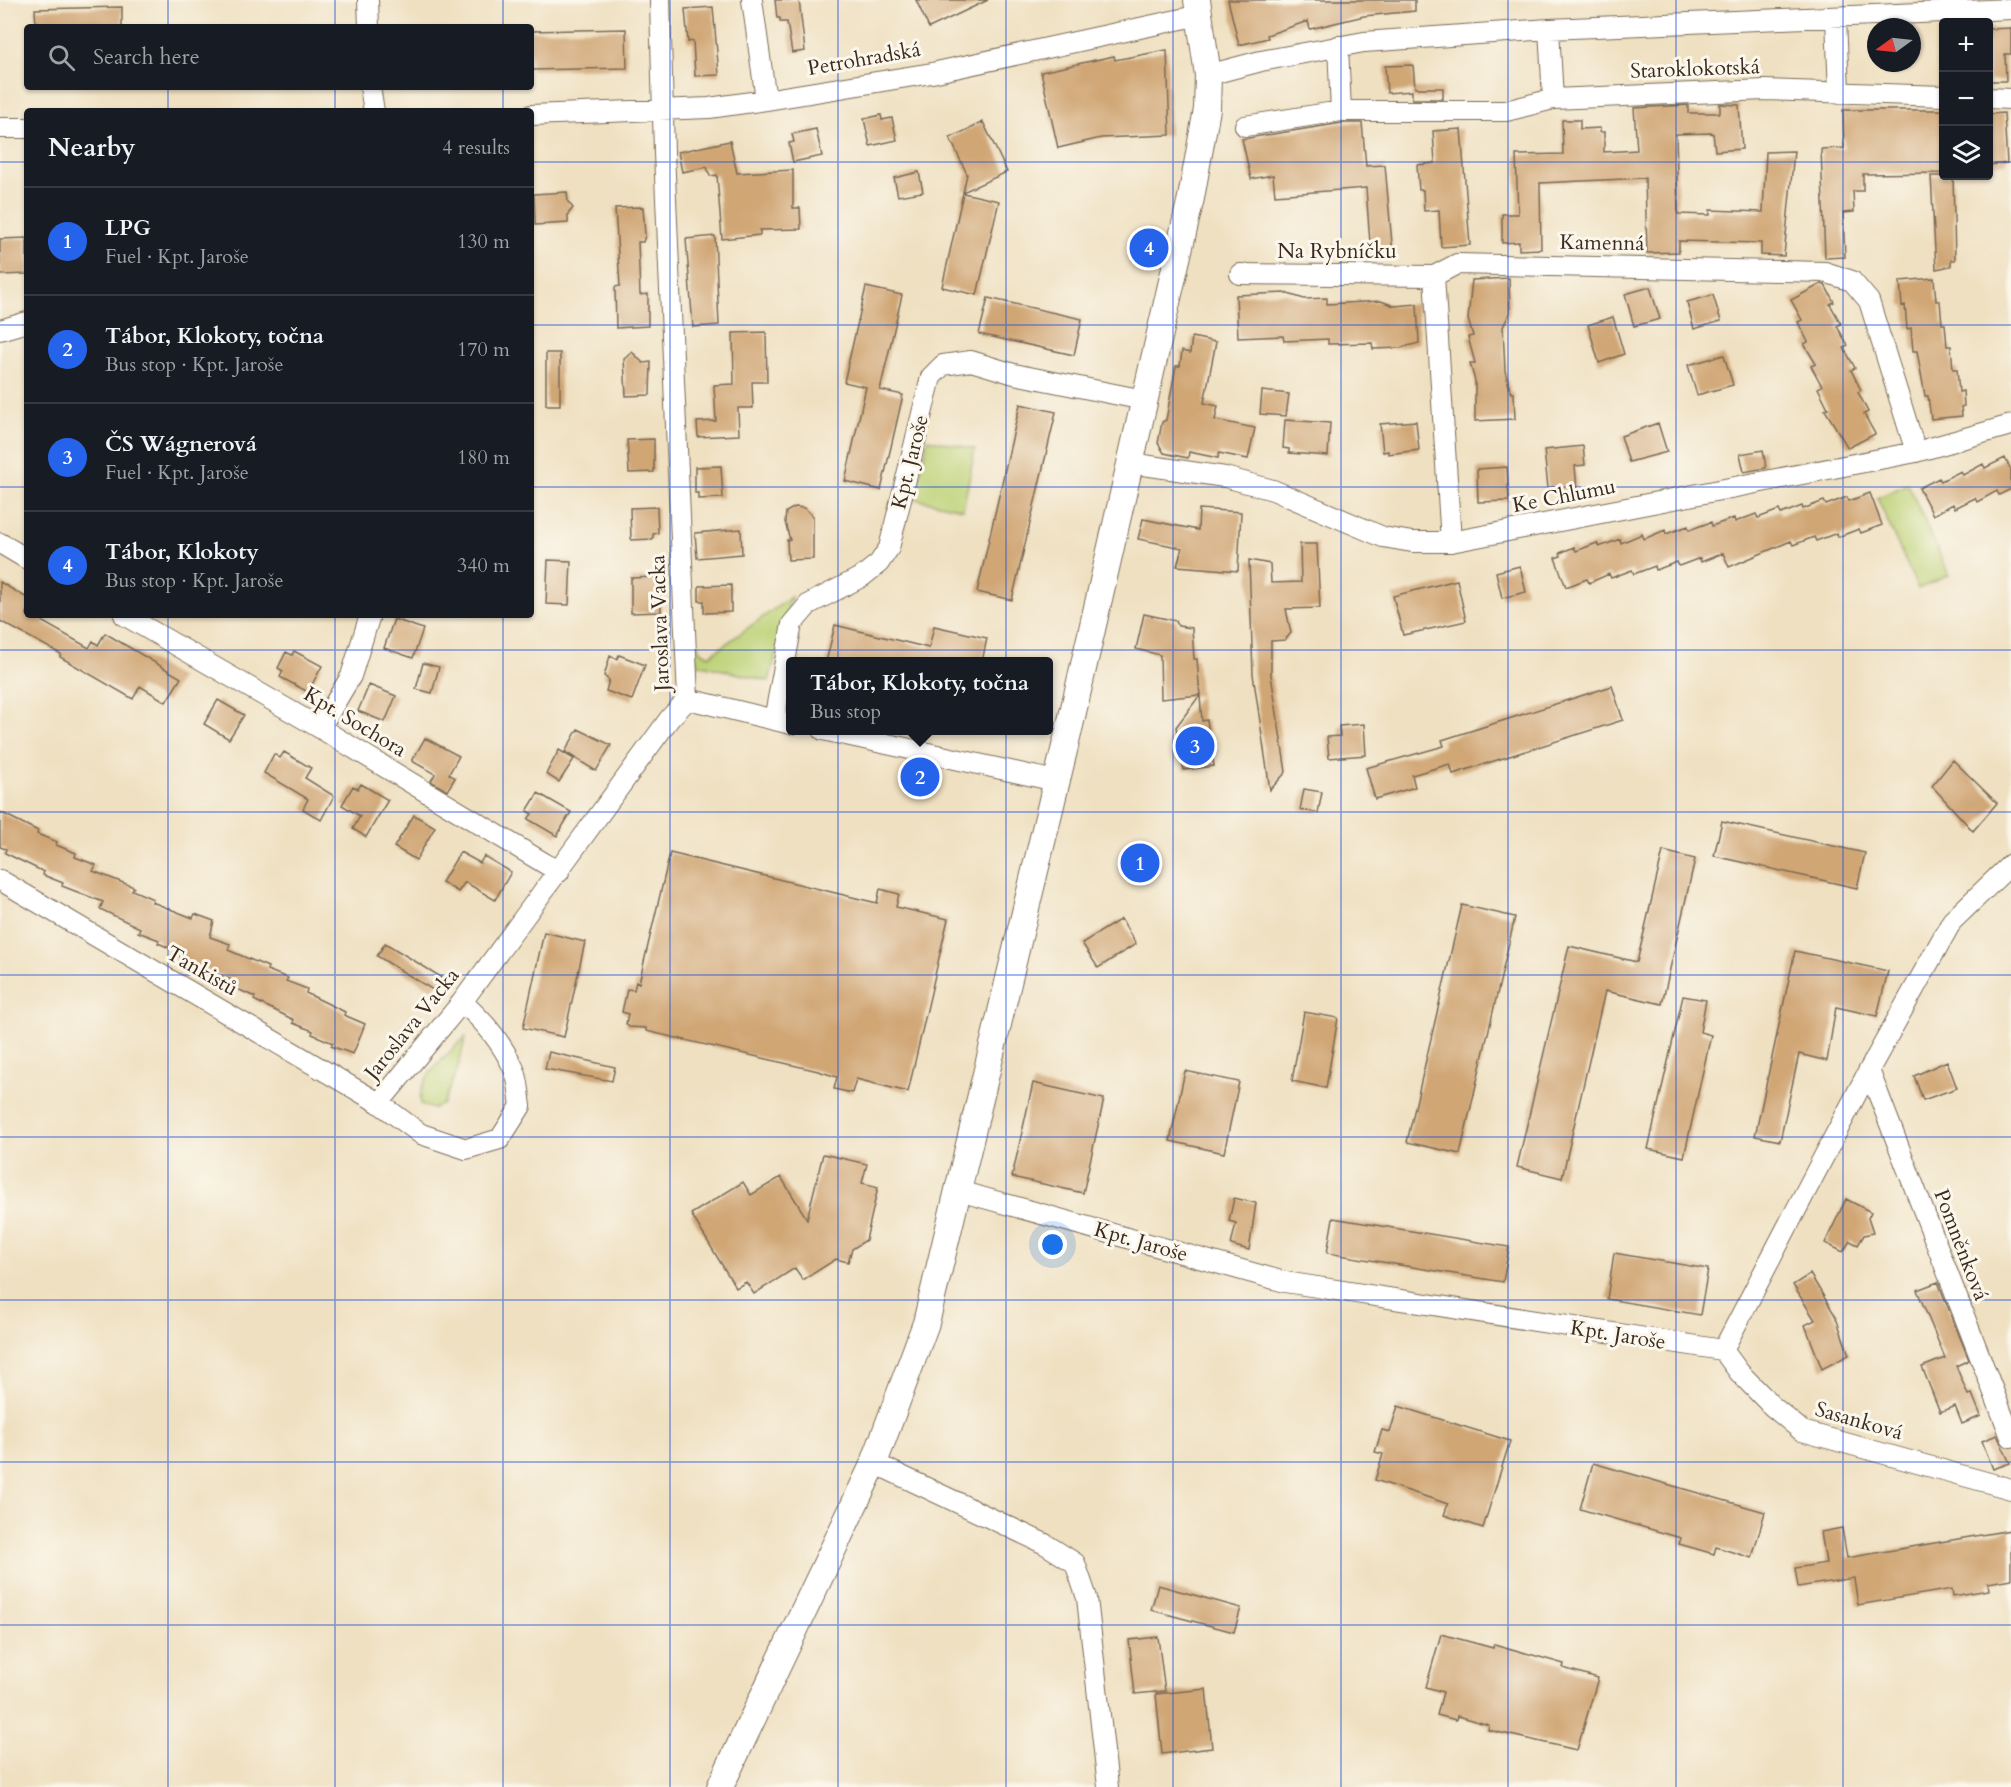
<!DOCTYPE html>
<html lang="en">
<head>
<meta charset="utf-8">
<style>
  :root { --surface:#171b24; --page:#20242c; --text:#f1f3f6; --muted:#9ea1a6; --line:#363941; --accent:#2563eb }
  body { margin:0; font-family:Cardo,serif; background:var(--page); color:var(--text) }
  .controls { position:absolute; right:18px; top:18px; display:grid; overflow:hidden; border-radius:6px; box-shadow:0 2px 4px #0004 }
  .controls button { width:54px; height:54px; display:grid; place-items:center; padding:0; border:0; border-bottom:2px solid var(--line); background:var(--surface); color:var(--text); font:30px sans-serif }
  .compass { position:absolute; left:1867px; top:18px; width:54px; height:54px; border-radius:50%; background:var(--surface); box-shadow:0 2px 4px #0004; rotate:255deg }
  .you { position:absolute; left:1053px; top:1245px; width:21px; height:21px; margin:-15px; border:4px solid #fff; border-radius:50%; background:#1a73e8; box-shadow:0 0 0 9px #1a73e833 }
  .badge { display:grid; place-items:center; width:39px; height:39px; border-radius:50%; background:var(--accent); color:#fff; font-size:20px; font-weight:700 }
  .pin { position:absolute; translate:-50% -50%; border:3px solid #fff; box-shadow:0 2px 6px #0006 }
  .popup { position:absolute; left:786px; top:657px; width:267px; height:78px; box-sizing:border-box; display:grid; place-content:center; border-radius:6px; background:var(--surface); filter:drop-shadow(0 2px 4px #0005); font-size:20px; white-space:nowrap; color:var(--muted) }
  .popup b { font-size:22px; color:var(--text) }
  .popup::after { content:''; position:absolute; left:50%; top:100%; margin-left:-12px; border:12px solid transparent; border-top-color:var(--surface) }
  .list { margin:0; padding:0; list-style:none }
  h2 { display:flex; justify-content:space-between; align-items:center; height:78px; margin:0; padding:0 24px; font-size:26px }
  h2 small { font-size:20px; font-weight:400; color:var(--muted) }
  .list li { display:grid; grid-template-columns:39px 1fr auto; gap:18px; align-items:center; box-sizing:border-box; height:108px; padding:0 24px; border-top:2px solid var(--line) }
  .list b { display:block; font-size:22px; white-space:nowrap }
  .list p { margin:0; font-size:20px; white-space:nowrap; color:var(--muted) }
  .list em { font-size:20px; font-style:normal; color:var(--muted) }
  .icon { flex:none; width:33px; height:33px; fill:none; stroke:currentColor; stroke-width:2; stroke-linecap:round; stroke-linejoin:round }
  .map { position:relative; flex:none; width:2011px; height:1787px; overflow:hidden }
  .search { position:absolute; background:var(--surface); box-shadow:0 2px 4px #0004; left:24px; top:24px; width:510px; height:66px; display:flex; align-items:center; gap:15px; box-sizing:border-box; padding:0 21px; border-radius:6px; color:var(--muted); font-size:22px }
  .panel { position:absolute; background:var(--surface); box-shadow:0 2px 4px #0004; left:24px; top:108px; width:510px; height:510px; border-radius:6px }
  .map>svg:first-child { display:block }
</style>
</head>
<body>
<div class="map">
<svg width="2011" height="1787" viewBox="0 0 2011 1787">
  <rect width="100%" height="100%" fill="#fbf7ec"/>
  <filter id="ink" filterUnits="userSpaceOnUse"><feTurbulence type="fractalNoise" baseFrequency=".0167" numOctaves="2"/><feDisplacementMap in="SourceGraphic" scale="12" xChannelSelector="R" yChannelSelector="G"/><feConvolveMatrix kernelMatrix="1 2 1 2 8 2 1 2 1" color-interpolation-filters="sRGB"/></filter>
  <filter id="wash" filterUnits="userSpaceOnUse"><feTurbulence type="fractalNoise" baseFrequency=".008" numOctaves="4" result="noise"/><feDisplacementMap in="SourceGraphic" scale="24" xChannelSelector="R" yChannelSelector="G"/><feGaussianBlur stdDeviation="1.35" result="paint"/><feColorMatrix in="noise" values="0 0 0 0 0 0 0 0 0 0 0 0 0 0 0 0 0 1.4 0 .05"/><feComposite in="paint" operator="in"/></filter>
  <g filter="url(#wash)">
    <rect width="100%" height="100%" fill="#efe0c1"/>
    <!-- green -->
    <path fill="#bcd174" stroke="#7c7e49" stroke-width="1.5" d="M928,439L975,449L963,509L915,499Z
      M1908,484L1949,575L1918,589L1877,498Z
      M791,597L769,681L698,664L693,649V635L701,651L709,656Z
      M466,1036L457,1071L443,1104L433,1109L421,1105C415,1077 449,1055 466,1036Z"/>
    <g id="blocks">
      <!-- building -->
      <path fill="#d0a675" d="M775,0H799L805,51L792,53L787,22H780V18H777Z
        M916,0H988L929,28Z
        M1228,0H1415V11L1364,16L1310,29L1308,21L1267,35L1268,38L1239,45Z
        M122,7V27H36L35,9Z
        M713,7L719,75L695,76L693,41L688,42L685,9Z
        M2011,28V54H2005L2006,81H1989V29Z
        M626,29L627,68L531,70V31Z
        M1167,50L1170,135L1101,138L1058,148L1041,72L1114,56L1115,60Z
        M1413,65L1415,88H1443V99H1412V91L1387,93L1385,66Z
        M1720,104L1739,105L1742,149L1715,151L1713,133L1676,134L1678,214L1710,215V210L1763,212L1766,152L1794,151L1784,256L1761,255V243L1679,241V252L1647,253L1645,178L1540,183L1541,249L1519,250V242L1502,243V214H1518L1516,155L1563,154L1562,120H1580V129L1600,128V132H1604V152L1637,150L1634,108L1688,105V113H1720Z
        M1843,110H1944V173L1863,174V191H1853L1854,212L1843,213L1845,257L1825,258L1821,149L1844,148Z
        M2004,113L2007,163L1990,165L1989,114Z
        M881,115L882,120L892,118L897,140L870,146L864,119Z
        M983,122L1007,172L963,192L967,174L950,138Z
        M1342,123H1362L1366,166L1385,165L1393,255L1371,257L1366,188L1275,195L1273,175L1251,179L1242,139Z
        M816,129L822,156L793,162L789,143L794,142L792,134Z
        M1461,129L1470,245L1441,247L1439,210L1424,211L1423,190H1419L1417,165L1435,163L1433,131Z
        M730,141L737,173L793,170V208H800L801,229L760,230V235L722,239L717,175L710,176L707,167L682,172L678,152Z
        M919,172L923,192L898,196L894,178Z
        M1931,176H1953L1955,260H1951V266L1936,269Z
        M567,192L568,202L573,208L568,214V223L535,225L534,194Z
        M963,193L999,201L977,295L942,287Z
        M643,207L645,236L643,242H638L640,295L648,294V326L616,328L615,287L620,286L615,208Z
        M715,236L719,325L693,327L686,239Z
        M27,238V274L0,275V239Z
        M1509,278L1510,312L1503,327L1505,371L1511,393H1514L1515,419L1475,421V381L1470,363H1475L1468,337L1473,336L1468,319L1472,280Z
        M1934,278L1936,301H1940L1942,324H1945L1947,346H1951L1953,369H1957L1959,392L1963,391L1964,406L1961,407L1962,416L1931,419L1928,396H1925L1917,351H1913L1911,328L1907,329L1905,305L1902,306L1900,281Z
        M1821,284L1825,285L1834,302L1830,304L1841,324L1837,326L1848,346L1844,348L1855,368L1851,370L1861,390L1858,392L1868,412L1864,414L1875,434L1848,448L1825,410L1828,408L1818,388L1822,386L1811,366L1816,364L1804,344L1808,342L1798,322L1802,320L1791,300Z
        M866,287L902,295L880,390L903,395L881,490L845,481L866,387L844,382Z
        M1650,287L1660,319L1634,326L1625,294Z
        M1285,293L1304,299L1327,298V304L1381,301L1394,306L1417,304L1419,343L1400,348L1373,349L1372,343L1328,344V339L1284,341L1283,336L1238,338L1236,295Z
        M1713,295L1721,321L1694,329L1687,302Z
        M988,298L1082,319L1074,355L979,334Z
        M1613,317L1624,354L1599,363L1588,325Z
        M766,332L767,382H752L753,408H738L739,435L698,437L697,422L716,421L714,385L734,384L733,333Z
        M1192,337L1216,342L1204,403L1218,406L1215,420L1255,428L1248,459L1219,453L1218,458L1189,452L1188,458L1164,453L1158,443L1162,422L1166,420L1176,366H1180L1182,351L1190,353Z
        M632,352L643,363L651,362L650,395L626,396L624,359Z
        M546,353H560V405H546Z
        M1724,355L1733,385L1697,395L1688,365Z
        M1262,391L1289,394L1286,416L1260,414Z
        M1020,404L1056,412L1012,600L977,592Z
        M1285,420L1330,423L1328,456L1289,453V449L1283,448Z
        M1416,421L1419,450L1388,454V451L1383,452L1380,424Z
        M1658,423L1667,452L1629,462L1621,436Z
        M654,439V472L629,473L627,440Z
        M1583,446L1585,465L1575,466L1577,490L1554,492V487L1548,488L1544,450Z
        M1763,450L1766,468L1744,472L1740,454Z
        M2005,458L2011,470V489L1999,495L1997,491L1977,502L1975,498L1955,508L1953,504L1933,515L1919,488L1939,478L1941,481L1961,471L1963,475L1983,464L1985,468Z
        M721,466L723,498L698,499V493H695V467Z
        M1507,467L1509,501L1478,502L1477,469Z
        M1870,493L1882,525L1861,533L1859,529L1838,537L1837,533L1816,541L1814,537L1793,545L1791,541L1729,567L1723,553L1701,562L1700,558L1679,566L1677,562L1656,570L1655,566L1634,574L1632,570L1611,578L1609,574L1589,583L1587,579L1566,587L1555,558L1561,556L1560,553L1574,547L1576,551L1597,543L1599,547L1620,539L1621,543L1642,534L1644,539L1665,530L1666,534L1688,526L1689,530L1711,522L1712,526L1734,518L1735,522L1756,514L1758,518L1779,510L1781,514L1802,506L1803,509L1824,501L1826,505L1847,497L1849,501Z
        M657,507L658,533L653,534V539L631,540L630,508Z
        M795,507L804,508L813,516V559L788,560L787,540H790L785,522L786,512Z
        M1199,509L1241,512L1238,571L1177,566L1182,548L1138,539L1143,519L1198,530Z
        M741,529L742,554L697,558L695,533Z
        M1300,544H1317L1320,608L1286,609L1291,633L1285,640L1271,641V675L1286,772L1270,790L1253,674L1249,560L1270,564L1271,583L1301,582Z
        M548,560L571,561L569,605L546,604Z
        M1520,566L1526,592L1502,598L1496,572Z
        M656,577V583H660L661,612L631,613V578Z
        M1457,580L1466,621L1403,635L1393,596Z
        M0,582L27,598V615H47L43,622L89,648L93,641L98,645L105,633L181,678L166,702L140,686L133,699L60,657L61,654L0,621Z
        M731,585V612L704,613V601H699V586Z
        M1144,614L1176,621L1178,626L1192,628L1194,659H1197L1202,721L1207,720L1214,766L1184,770L1176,727L1200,695L1161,699L1160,655L1136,649Z
        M394,619L423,629L413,658L384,648Z
        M835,625L929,648L934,626L987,638L982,662H826Z
        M294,651L322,666L308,692L280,677L283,671L278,668L286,652L292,655Z
        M619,655L645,665L632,700L606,691L609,680L604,676L610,656L617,659Z
        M423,663L439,667L432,693L416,689Z
        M369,685L396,696L385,722L358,711Z
        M1612,686L1623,720L1453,774L1450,764L1412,775L1415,787L1375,799L1366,768L1444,746L1442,740Z
        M218,700L244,715L229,739L204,724Z
        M1364,724L1366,755L1329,758L1327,737L1340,736L1339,726Z
        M578,729L611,745L596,771L565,752Z
        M425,738L459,756L449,774L455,778L447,791L431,781L435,774L412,761Z
        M559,750L574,759L559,782L546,774Z
        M284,752L311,768L305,778L334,796L321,820L303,809L308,799L264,773L274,754L280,758Z
        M1953,760L1997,803L1973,831L1932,786Z
        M361,784L388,800L366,837L353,829L360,816L342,805L353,786L358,789Z
        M1304,789L1322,792L1318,813L1300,810Z
        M538,793L571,812L557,836L528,819L532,814L527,811Z
        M0,812L38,831L37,834L57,842L56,845L76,853L75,857L96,865L93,871L134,887L132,890L153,899L152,902L193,918L195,914L214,921L210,937L230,944L228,950L268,967L267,970L288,978L286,981L307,989L306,993L345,1012L344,1015L365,1024L353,1054L331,1046L333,1043L312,1034L313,1031L293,1023L294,1020L254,1000L255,997L235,988L237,982L181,960L179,952L158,943L159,940L138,932L140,928L100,909L103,902L62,886L63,883L43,875L44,872L5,853L6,849L0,847Z
        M414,815L435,827L416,860L394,847Z
        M1722,821L1865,853L1857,888L1714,856Z
        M1663,851L1695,859L1662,1004L1605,991L1562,1178L1517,1167L1569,946L1637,962Z
        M460,852L480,863L484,856L511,872L495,900L465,882L458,892L442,882Z
        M670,853L877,903L880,889L899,894L896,907L948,919L908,1092L856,1079L852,1093L834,1089L837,1077L818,1071L646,1031V1028L629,1027L626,1024L628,1014L622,1012L627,989L634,990L636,982L639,983Z
        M1462,905L1515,917L1460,1154L1407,1142Z
        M1121,919L1136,944L1098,968L1082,943Z
        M544,932L585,942L564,1037L523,1028Z
        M385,943L441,977L433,990L377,956Z
        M1795,951L1888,971L1877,1016L1836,1007L1827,1061L1799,1054L1780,1141L1755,1136Z
        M1683,996L1706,1000L1700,1032L1711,1035L1684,1157L1648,1149Z
        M1304,1012L1338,1018L1326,1088L1292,1081Z
        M549,1052L615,1067L612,1081L545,1069Z
        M1947,1061L1957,1088L1923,1100L1914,1076Z
        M1185,1071L1239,1082L1224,1153L1170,1141Z
        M1033,1083L1104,1099L1083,1193L1012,1177Z
        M823,1154L867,1164L862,1183L878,1187L866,1240L852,1249L848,1262L836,1259L803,1280L795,1268L754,1294L746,1282L736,1288L691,1214L743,1182L751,1195L781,1177L807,1219Z
        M1234,1198L1256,1203L1249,1250L1231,1245L1236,1223L1229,1221Z
        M1846,1199L1871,1212L1868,1218L1873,1233L1864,1235L1858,1245L1850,1241L1843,1252L1825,1243Z
        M1333,1218L1509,1247L1503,1282L1327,1253Z
        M1614,1253L1708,1269L1700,1315L1607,1299Z
        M1810,1274L1835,1315L1849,1355L1822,1369L1805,1325L1815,1320L1793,1285Z
        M1938,1282L1969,1360L1956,1366L1968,1395L1972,1394L1981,1416L1962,1424L1955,1406L1940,1412L1922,1367L1945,1358L1917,1290Z
        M1398,1406L1510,1441L1483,1528L1444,1515L1448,1504L1375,1480L1383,1454L1375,1452L1382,1430L1390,1432Z
        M1997,1435L2010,1463L1993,1469L1982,1441Z
        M1593,1463L1765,1512L1752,1558L1716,1547L1714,1554L1679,1544L1681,1538L1580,1509Z
        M1842,1528L1847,1558L2011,1530V1579L1988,1583L1989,1590L1953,1596L1952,1589L1858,1605L1854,1578L1798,1587L1795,1568L1826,1563L1821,1532Z
        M1158,1585L1241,1608L1234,1632L1151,1610Z
        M1441,1634L1493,1648L1494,1644L1564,1664L1563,1668L1598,1678L1577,1750L1488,1730L1489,1725L1457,1716L1456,1720L1437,1715L1443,1692L1426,1687Z
        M1158,1637L1165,1691L1135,1694L1129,1640Z
        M1206,1689L1212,1748L1162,1754L1156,1694Z"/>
    </g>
  </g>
  <g filter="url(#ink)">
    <use href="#blocks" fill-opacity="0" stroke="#7a6a57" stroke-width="1.5"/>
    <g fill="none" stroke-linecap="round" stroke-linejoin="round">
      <!-- minor casing -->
      <g stroke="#7a6a57" stroke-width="22">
        <path id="minor" d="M368,0L369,27
          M752,0L766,100
          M1836,18L1839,93
          M1549,29L1553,99
          M1338,46L1341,111
          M1208,75L1261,61L1364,42L1549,29L2011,9
          M370,87L374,111
          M1988,98L2011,99
          M531,115L709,108L766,100L932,73L1200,15
          M1245,126L1341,111H1506L1553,99L1765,90L1944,96
          M0,128H27
          M1240,274L1434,276
          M0,330L27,322
          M1130,463L1225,477L1273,490L1383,537L1412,542H1451L1916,452L2011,425
          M1451,542L1434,276L1457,264L1825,272L1852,281L1869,301L1916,452
          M0,543L27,559
          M124,615L320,728L559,872
          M688,699L791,724
          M774,720L792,624L809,604L863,576L879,563L889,548L931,377L943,365L971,361L1014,374L1144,400
          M320,728L351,676L370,615
          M823,730L1056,781
          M0,880L379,1103L421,1134L466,1149L500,1139L521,1106C519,1094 519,1080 514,1069C502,1043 483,1020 462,1002
          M1869,1070L2011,1437
          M379,1103L462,1002L670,718L688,699L664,153L660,0
          M959,1191L1285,1282L1723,1350
          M1723,1350L1869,1070L1952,921L2011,864
          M1723,1350L1739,1372L1772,1406L1802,1431L2011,1489
          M874,1463L1045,1544L1075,1563L1087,1598L1108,1787"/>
      </g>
      <!-- tertiary casing -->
      <g stroke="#7a6a57" stroke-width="28">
        <path id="tertiary" d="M720,1787L874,1463L926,1323L1068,734L1191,198L1207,109L1208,75L1197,0"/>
      </g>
      <!-- minor -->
      <use href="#minor" stroke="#fff" stroke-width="20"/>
      <!-- tertiary -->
      <use href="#tertiary" stroke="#fff" stroke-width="26"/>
    </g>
  </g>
  <!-- grid -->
  <path fill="none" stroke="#1d4ed8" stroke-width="1.5" stroke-opacity="0.55" d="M168,0V27M335,0V27M503,0V27M670,0V1787M838,0V1787M1006,0V1787M1173,0V1787M1341,0V1787M1508,0V1787M1676,0V1787M1843,0V1787M168,87V111M335,87V111M503,87V111M0,162H27M531,162H1944M1988,162H2011M0,325H27M531,325H2011M0,487H27M531,487H2011M168,615V1787M335,615V1787M503,615V1787M0,650H2011M0,812H2011M0,975H2011M0,1137H2011M0,1300H2011M0,1462H2011M0,1625H2011"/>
  <g text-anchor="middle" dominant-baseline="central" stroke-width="6" stroke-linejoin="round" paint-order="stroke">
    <!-- street labels -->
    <g font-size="21" fill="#3b2a1e" stroke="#fbf7ec">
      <text transform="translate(864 59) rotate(-10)">Petrohradská</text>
      <text transform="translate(1695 69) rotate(-2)">Staroklokotská</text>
      <text transform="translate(1602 243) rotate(1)">Kamenná</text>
      <text x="1337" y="251">Na Rybníčku</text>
      <text transform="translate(910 462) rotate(-76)">Kpt. Jaroše</text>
      <text transform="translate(1564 496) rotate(-11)">Ke Chlumu</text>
      <text transform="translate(660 623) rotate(-92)">Jaroslava Vacka</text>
      <text transform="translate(355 722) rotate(31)">Kpt. Sochora</text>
      <text transform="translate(202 971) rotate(30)">Tankistů</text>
      <text transform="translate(412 1024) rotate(-51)">Jaroslava Vacka</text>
      <text transform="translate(1141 1242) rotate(16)">Kpt. Jaroše</text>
      <text transform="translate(1961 1245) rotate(69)">Pomněnková</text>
      <text transform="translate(1618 1335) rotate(9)">Kpt. Jaroše</text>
      <text transform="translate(1859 1421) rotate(16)">Sasanková</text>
    </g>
  </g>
</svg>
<div class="controls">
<button>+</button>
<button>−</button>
<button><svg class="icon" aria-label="layers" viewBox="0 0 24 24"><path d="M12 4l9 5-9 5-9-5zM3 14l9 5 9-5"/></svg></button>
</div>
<svg class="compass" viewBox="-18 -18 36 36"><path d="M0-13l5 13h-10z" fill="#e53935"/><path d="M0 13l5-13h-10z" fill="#9ea1a6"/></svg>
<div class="you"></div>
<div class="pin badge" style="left:1140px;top:863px">1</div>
<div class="pin badge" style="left:920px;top:777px">2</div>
<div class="popup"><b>Tábor, Klokoty, točna</b>Bus stop</div>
<div class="pin badge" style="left:1195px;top:746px">3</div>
<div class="pin badge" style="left:1149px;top:248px">4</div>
<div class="search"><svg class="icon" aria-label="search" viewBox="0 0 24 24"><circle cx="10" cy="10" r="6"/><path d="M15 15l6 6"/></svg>Search here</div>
<section class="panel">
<h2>Nearby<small>4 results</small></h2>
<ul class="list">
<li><span class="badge">1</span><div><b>LPG</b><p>Fuel · Kpt. Jaroše</p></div><em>130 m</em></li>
<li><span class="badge">2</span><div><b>Tábor, Klokoty, točna</b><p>Bus stop · Kpt. Jaroše</p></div><em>170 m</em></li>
<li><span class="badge">3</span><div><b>ČS Wágnerová</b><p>Fuel · Kpt. Jaroše</p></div><em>180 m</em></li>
<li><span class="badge">4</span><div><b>Tábor, Klokoty</b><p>Bus stop · Kpt. Jaroše</p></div><em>340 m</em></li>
</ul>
</section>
</div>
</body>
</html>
